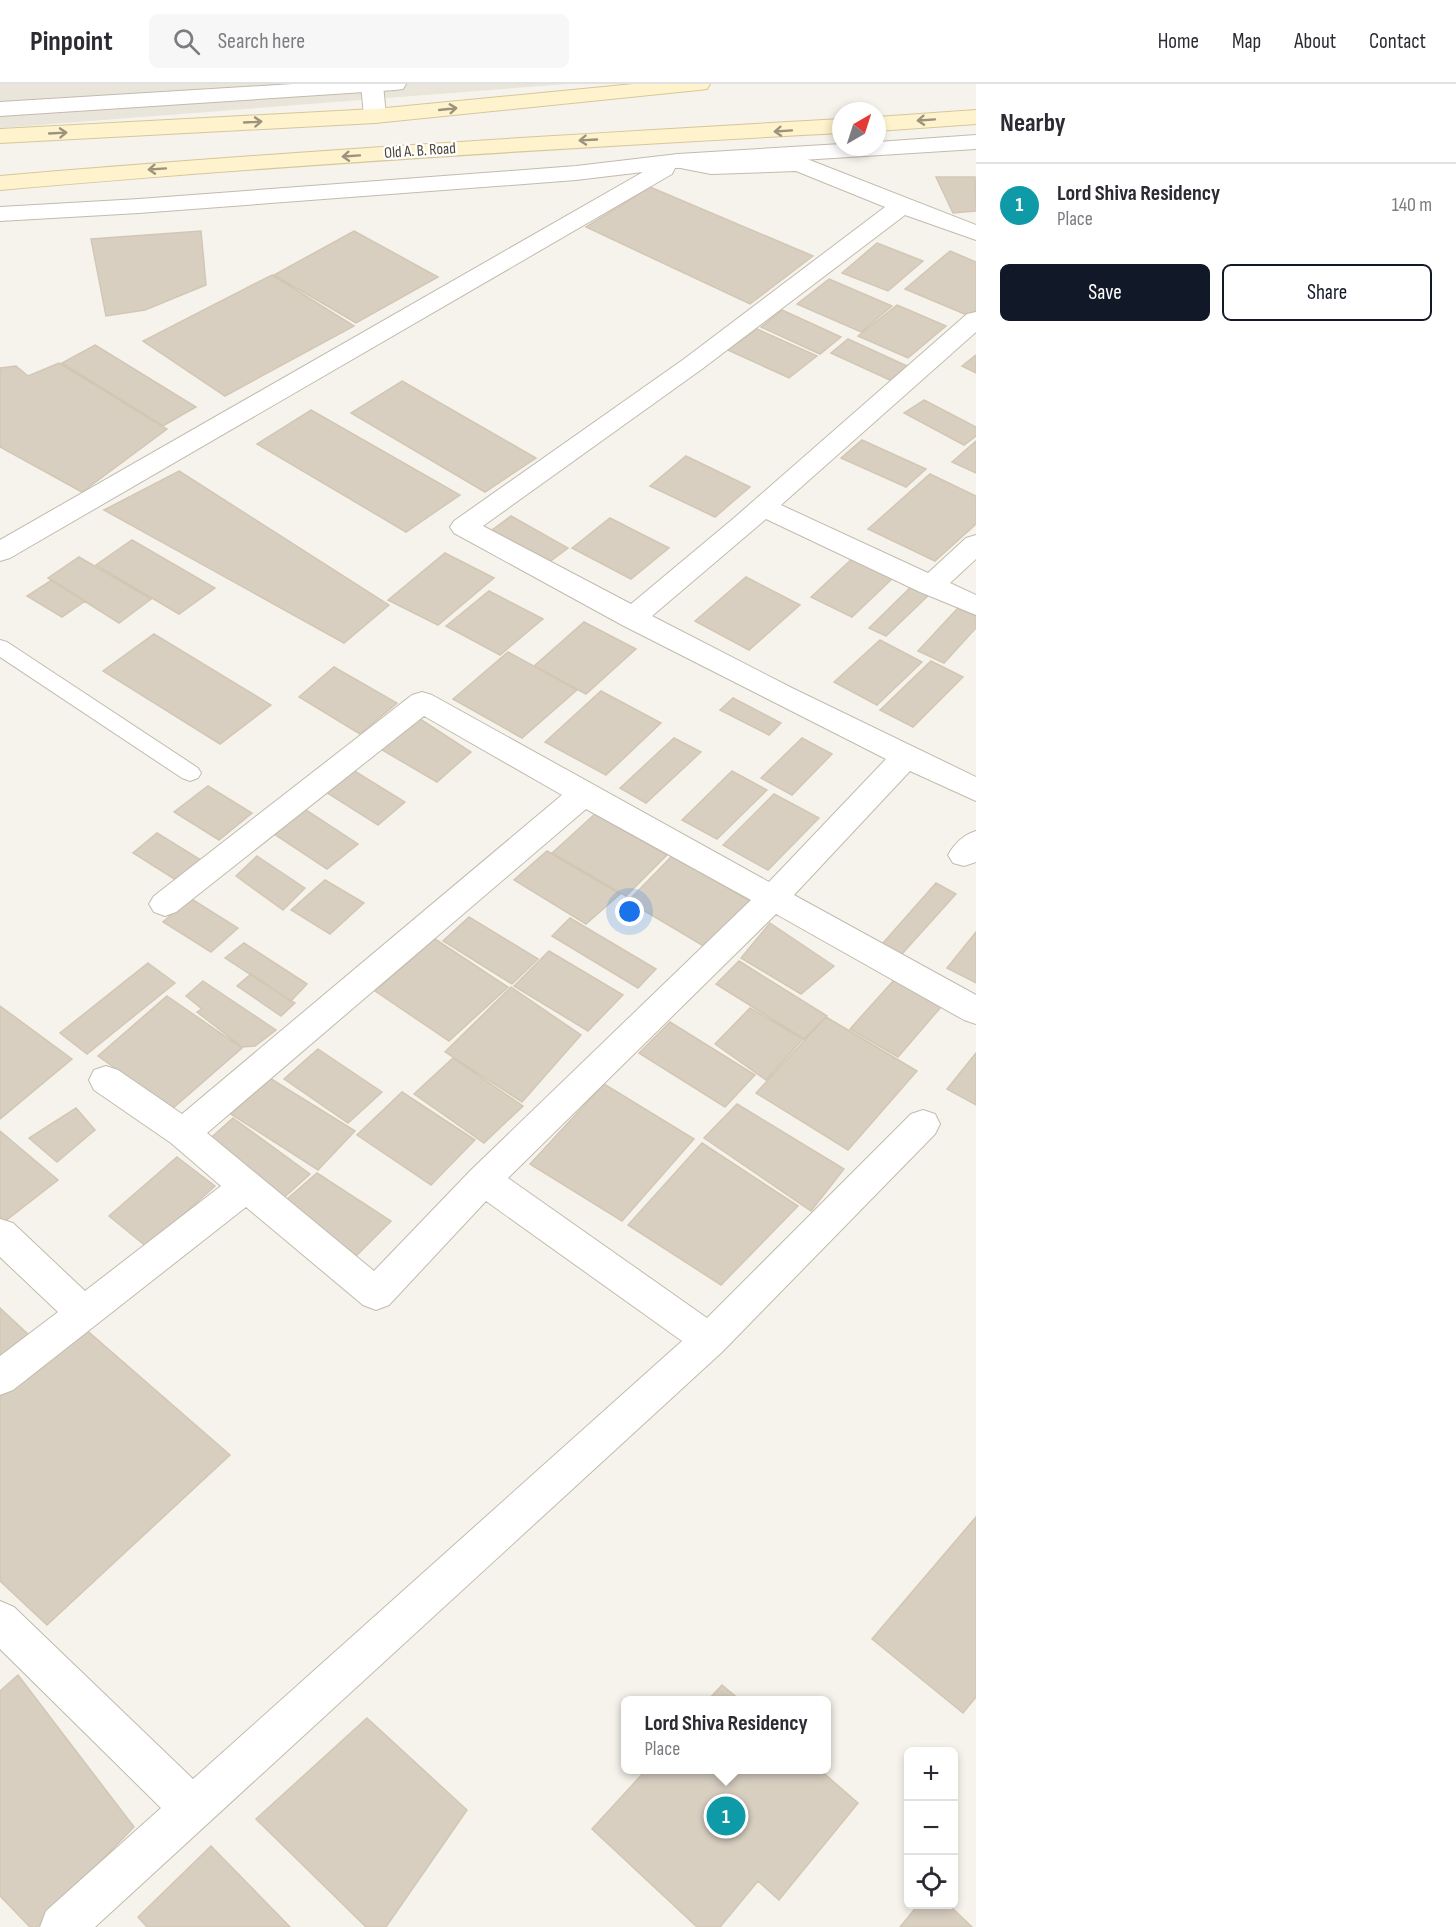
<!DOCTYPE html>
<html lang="en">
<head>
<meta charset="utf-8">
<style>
  :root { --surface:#fff; --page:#f7f7f7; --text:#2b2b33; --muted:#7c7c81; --line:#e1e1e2; --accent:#111827 }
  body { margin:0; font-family:"Sofia Sans Condensed",sans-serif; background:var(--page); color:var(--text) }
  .controls { position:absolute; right:18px; bottom:18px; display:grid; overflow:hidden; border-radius:9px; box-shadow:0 3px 9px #0003 }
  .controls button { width:54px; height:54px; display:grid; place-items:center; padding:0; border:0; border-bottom:2px solid var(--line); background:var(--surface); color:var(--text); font:30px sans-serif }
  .compass { position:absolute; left:832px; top:18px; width:54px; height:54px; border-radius:50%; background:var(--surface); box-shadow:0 3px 9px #0003; rotate:39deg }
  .you { position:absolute; left:630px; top:828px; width:21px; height:21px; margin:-15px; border:4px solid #fff; border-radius:50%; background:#1a73e8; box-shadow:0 0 0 9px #1a73e833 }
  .badge { display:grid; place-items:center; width:39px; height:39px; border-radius:50%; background:var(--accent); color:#fff; font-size:20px; font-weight:700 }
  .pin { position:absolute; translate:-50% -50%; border:3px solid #fff; box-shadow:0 2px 6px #0006 }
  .popup { position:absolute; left:621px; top:1612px; width:210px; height:78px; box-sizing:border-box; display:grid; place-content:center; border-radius:9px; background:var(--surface); filter:drop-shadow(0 2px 4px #0005); font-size:20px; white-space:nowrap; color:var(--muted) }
  .popup b { font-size:22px; color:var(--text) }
  .popup::after { content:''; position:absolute; left:50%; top:100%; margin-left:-12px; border:12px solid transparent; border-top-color:var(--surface) }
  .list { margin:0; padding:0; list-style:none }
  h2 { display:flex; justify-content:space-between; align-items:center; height:78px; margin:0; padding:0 24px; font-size:26px }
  h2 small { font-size:20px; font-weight:400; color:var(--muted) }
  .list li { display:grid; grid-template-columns:39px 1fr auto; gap:18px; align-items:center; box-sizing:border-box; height:84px; padding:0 24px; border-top:2px solid var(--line) }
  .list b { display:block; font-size:22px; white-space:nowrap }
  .list p { margin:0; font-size:20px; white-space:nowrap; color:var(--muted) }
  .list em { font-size:20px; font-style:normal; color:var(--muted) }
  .actions { display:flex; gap:12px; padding:18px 24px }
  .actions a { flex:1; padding:14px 0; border:2px solid var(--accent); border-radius:9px; text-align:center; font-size:21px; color:var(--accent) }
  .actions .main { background:var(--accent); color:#fff }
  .icon { flex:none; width:33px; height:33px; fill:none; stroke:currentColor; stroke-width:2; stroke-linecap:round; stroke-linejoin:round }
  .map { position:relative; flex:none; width:976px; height:1843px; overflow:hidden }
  header { display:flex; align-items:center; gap:36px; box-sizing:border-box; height:84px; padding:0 30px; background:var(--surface); border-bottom:2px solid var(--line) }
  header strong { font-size:28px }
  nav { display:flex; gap:33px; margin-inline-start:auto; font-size:21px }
  .search { width:420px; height:54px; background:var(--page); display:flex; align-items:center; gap:15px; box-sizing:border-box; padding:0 21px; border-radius:9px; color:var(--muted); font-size:22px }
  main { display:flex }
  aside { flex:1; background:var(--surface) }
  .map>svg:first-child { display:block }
</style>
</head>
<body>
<header>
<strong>Pinpoint</strong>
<div class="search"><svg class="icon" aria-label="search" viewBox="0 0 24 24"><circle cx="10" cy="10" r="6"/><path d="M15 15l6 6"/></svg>Search here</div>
<nav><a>Home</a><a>Map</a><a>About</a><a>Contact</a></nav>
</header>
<main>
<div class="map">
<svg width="976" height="1843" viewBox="0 0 976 1843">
  <rect width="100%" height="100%" fill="#f6f3ec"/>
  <!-- residential -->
  <path fill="#eae5da" d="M0,0H567L0,44Z"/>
  <!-- building -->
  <path fill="#d8cfc1" stroke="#d3c7b4" stroke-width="1.5" d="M936,93H975L976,127L953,129Z
    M650,103L813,172L750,220L586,143Z
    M201,147L206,201L145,226L106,232L91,155Z
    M354,147L438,193L356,239L274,191Z
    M877,159L923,177L888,207L842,189Z
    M950,167L976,178V229L972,233L905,205Z
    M272,191L354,242L225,312L143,257Z
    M829,195L892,222L861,248L797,220Z
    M897,221L946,242L908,274L858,252Z
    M782,226L841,253L820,270L761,243Z
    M757,245L817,272L789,294L728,266Z
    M848,255L907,282L890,296L831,269Z
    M95,261L196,323L163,342L62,279Z
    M976,271V289L962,282Z
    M59,279L167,345L82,408L0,363V284L16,282L28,292Z
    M402,297L536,374L485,408L351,329Z
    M924,316L976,343V352L964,361L904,329Z
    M311,326L460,411L406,448L257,360Z
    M862,356L926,385L906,403L841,374Z
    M976,357V389L952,378Z
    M686,372L750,403L715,433L650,402Z
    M179,387L389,521L344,559L104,426Z
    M930,390L976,412V440L935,477L868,445Z
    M511,432L568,464L541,484L484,452Z
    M610,434L669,464L631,495L572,464Z
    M132,456L215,504L179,530L96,481Z
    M445,469L494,494L438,541L388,516Z
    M79,473L151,515L119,539L48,494Z
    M852,475L893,494L852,533L811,513Z
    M746,493L800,521L749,566L695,537Z
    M52,496L85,517L62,533L27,512Z
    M914,500L932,508L886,552L869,544Z
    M489,507L543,535L500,571L446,542Z
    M958,524L976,532V544L944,579L918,567Z
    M584,538L636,565L586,610L534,582Z
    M154,550L271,621L220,660L103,587Z
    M880,556L922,578L877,621L834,598Z
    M508,568L577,606L522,654L453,615Z
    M931,577L963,593L913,643L880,626Z
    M334,583L397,619L360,650L299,613Z
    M601,607L661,639L606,691L545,658Z
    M733,614L781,639L769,651L720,626Z
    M417,633L471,668L437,698L377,663Z
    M674,654L701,668L646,719L620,704Z
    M802,654L832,670L792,711L761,694Z
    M348,683L405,718L378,741L321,705Z
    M732,687L767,706L717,755L682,736Z
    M208,702L252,729L219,756L174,728Z
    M774,710L819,734L768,786L723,761Z
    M303,724L358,760L327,785L271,748Z
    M595,730L667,771L626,812L552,769Z
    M157,749L201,776L176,796L133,769Z
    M547,767L620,810L586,840L514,796Z
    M673,771L751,818L707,864L628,817Z
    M257,772L305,804L283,826L236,792Z
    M325,796L364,819L330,850L291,826Z
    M936,799L956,810L901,871L882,860Z
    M190,814L238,844L211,868L163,838Z
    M469,833L538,875L512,900L443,857Z
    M570,834L656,885L638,904L552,852Z
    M770,839L834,882L801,910L741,874Z
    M976,848V899L947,884Z
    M435,855L508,903L449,957L375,907Z
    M244,859L307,900L291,917L225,874Z
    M549,867L623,911L588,947L514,902Z
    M739,877L827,932L804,955L716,900Z
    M148,879L175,899L87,970L60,949Z
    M251,890L291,917L295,919L281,932L237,902Z
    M894,896L941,923L898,973L850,945Z
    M203,897L276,946L255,962L242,963L197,928L202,925L186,912Z
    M511,903L581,951L522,1018L445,968Z
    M167,912L242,964L172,1025L98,972Z
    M0,922L72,975L0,1035Z
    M750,924L803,955L766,996L715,960Z
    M826,933L917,987L848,1066L756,1009Z
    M670,938L755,991L725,1023L639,969Z
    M318,965L382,1008L348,1039L284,995Z
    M976,969V1021L947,1005Z
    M453,974L523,1022L484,1059L414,1010Z
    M268,993L355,1047L318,1086L231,1030Z
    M604,1000L694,1055L622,1137L530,1080Z
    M402,1008L475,1056L431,1101L357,1051Z
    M737,1020L844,1085L811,1127L704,1054Z
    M76,1024L95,1046L57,1078L29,1054Z
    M233,1034L310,1090L279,1118L202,1062Z
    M0,1047L58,1096L4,1138L0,1134Z
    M702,1059L798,1122L721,1201L628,1141Z
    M177,1073L215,1102L147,1163L109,1132Z
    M317,1089L391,1137L350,1178L278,1123Z
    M0,1224L30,1252L0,1276Z
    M83,1243L230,1371L47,1541L0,1497V1313Z
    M976,1433V1613L963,1629L872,1555Z
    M18,1591L134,1743L37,1843H30L0,1812V1607Z
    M722,1601L740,1616H708Z
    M367,1634L467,1726L386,1843H366L256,1735Z
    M646,1686H820L858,1719L779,1816L758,1797L720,1843H697L592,1745Z
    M211,1762L290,1843H147L138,1833Z
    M919,1820H948L972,1843H900Z"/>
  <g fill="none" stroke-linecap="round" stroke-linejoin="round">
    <!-- service casing -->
    <g stroke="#c2bbae" stroke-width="2">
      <path id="service" d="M0,556L7,558L198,684L201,689L198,694L190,697L182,694L0,573Z"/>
    </g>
    <!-- minor casing -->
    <g stroke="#c2bbae" stroke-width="2">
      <path id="minor" d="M361,0H383L386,32L383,37L375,39L367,37L364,32Z
        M678,70L711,76L799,73L807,75L976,141V156L905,131L702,285L483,442L631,520L734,434L967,230L976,228V248L781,421L928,489L966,454L976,451V475L950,499L976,511V531L920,508L766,435L652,532L792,604L976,693V717L910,687L794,811L976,911V940L964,936L776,830L508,1094L707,1234L911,1030L923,1026L935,1030L940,1040L935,1050L722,1268L95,1843H40L46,1827L161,1724L0,1565V1517L14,1523L193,1695L682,1257L486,1117L389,1221L376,1226L363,1221L246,1123L13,1306L0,1311V1272L58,1228L0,1173V1135L13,1139L85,1207L221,1102L171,1059L94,1006L89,996L94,986L106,982L118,986L182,1030L562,711L424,632L176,828L165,832L154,828L149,820L154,812L412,611L422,608L432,611L769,798L886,675L622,541L454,449L450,443L454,437L684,275L885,123L796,87L711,90L670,82L667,77L670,72ZM586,725L751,816L471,1086L374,1187L207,1049Z
        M976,747V778L964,782L953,779L948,771C955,759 963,751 976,747Z"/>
    </g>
    <!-- tertiary casing -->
    <g stroke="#c2bbae" stroke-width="2">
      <path id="tertiary" d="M293,0H406L403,5L395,6L0,32V18Z
        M976,51V65L675,84L672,90L10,474L0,477V456L643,88L576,96L139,129L0,137V123L139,115L576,82L678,70L841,60V63H877V58Z"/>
    </g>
    <!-- secondary casing -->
    <g stroke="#d6c79b" stroke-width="2">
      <path id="secondary" d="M634,0H710L707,5L699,6L375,39L0,59V45L375,25Z
        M976,26V40L877,47V33Z
        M841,35V49C560,64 280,81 0,106V92C280,68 560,51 841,35Z"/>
    </g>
    <!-- service -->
    <use href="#service" fill="#fff" fill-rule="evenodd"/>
    <!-- minor -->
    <use href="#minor" fill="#fff" fill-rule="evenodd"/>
    <!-- tertiary -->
    <use href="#tertiary" fill="#fff" fill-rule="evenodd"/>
    <!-- secondary -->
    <use href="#secondary" fill="#fff3cd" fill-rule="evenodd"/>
  </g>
  <!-- one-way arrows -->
  <defs><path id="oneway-shaft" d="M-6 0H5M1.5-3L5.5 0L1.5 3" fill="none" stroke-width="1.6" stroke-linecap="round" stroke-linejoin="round" transform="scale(1.5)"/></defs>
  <g stroke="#9c937c">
    <use href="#oneway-shaft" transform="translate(448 25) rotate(-6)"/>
    <use href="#oneway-shaft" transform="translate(926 36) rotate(176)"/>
    <use href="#oneway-shaft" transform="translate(253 38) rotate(-3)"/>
    <use href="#oneway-shaft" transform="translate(783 47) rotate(176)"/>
    <use href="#oneway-shaft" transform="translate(58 49) rotate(-3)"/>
    <use href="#oneway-shaft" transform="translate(588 56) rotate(177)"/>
    <use href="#oneway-shaft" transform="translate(351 72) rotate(176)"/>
    <use href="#oneway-shaft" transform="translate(157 85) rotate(176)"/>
  </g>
  <g text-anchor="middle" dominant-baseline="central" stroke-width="4.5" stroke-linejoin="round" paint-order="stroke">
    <!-- far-street labels -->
    <g font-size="16" fill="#4b4439" stroke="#fff">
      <text transform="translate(420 67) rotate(-4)">Old A. B. Road</text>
    </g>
  </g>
</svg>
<div class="controls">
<button>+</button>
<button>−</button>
<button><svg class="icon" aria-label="locate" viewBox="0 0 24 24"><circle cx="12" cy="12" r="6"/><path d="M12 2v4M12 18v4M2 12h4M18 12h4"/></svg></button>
</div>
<svg class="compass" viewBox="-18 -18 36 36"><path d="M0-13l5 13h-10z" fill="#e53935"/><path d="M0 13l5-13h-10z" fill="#7c7c81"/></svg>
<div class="you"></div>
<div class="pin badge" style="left:726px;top:1732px;background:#0f9aa8">1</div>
<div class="popup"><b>Lord Shiva Residency</b>Place</div>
</div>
<aside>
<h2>Nearby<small></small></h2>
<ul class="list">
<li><span class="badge" style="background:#0f9aa8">1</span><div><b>Lord Shiva Residency</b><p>Place</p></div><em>140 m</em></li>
</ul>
<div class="actions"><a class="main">Save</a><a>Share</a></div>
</aside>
</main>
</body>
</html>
